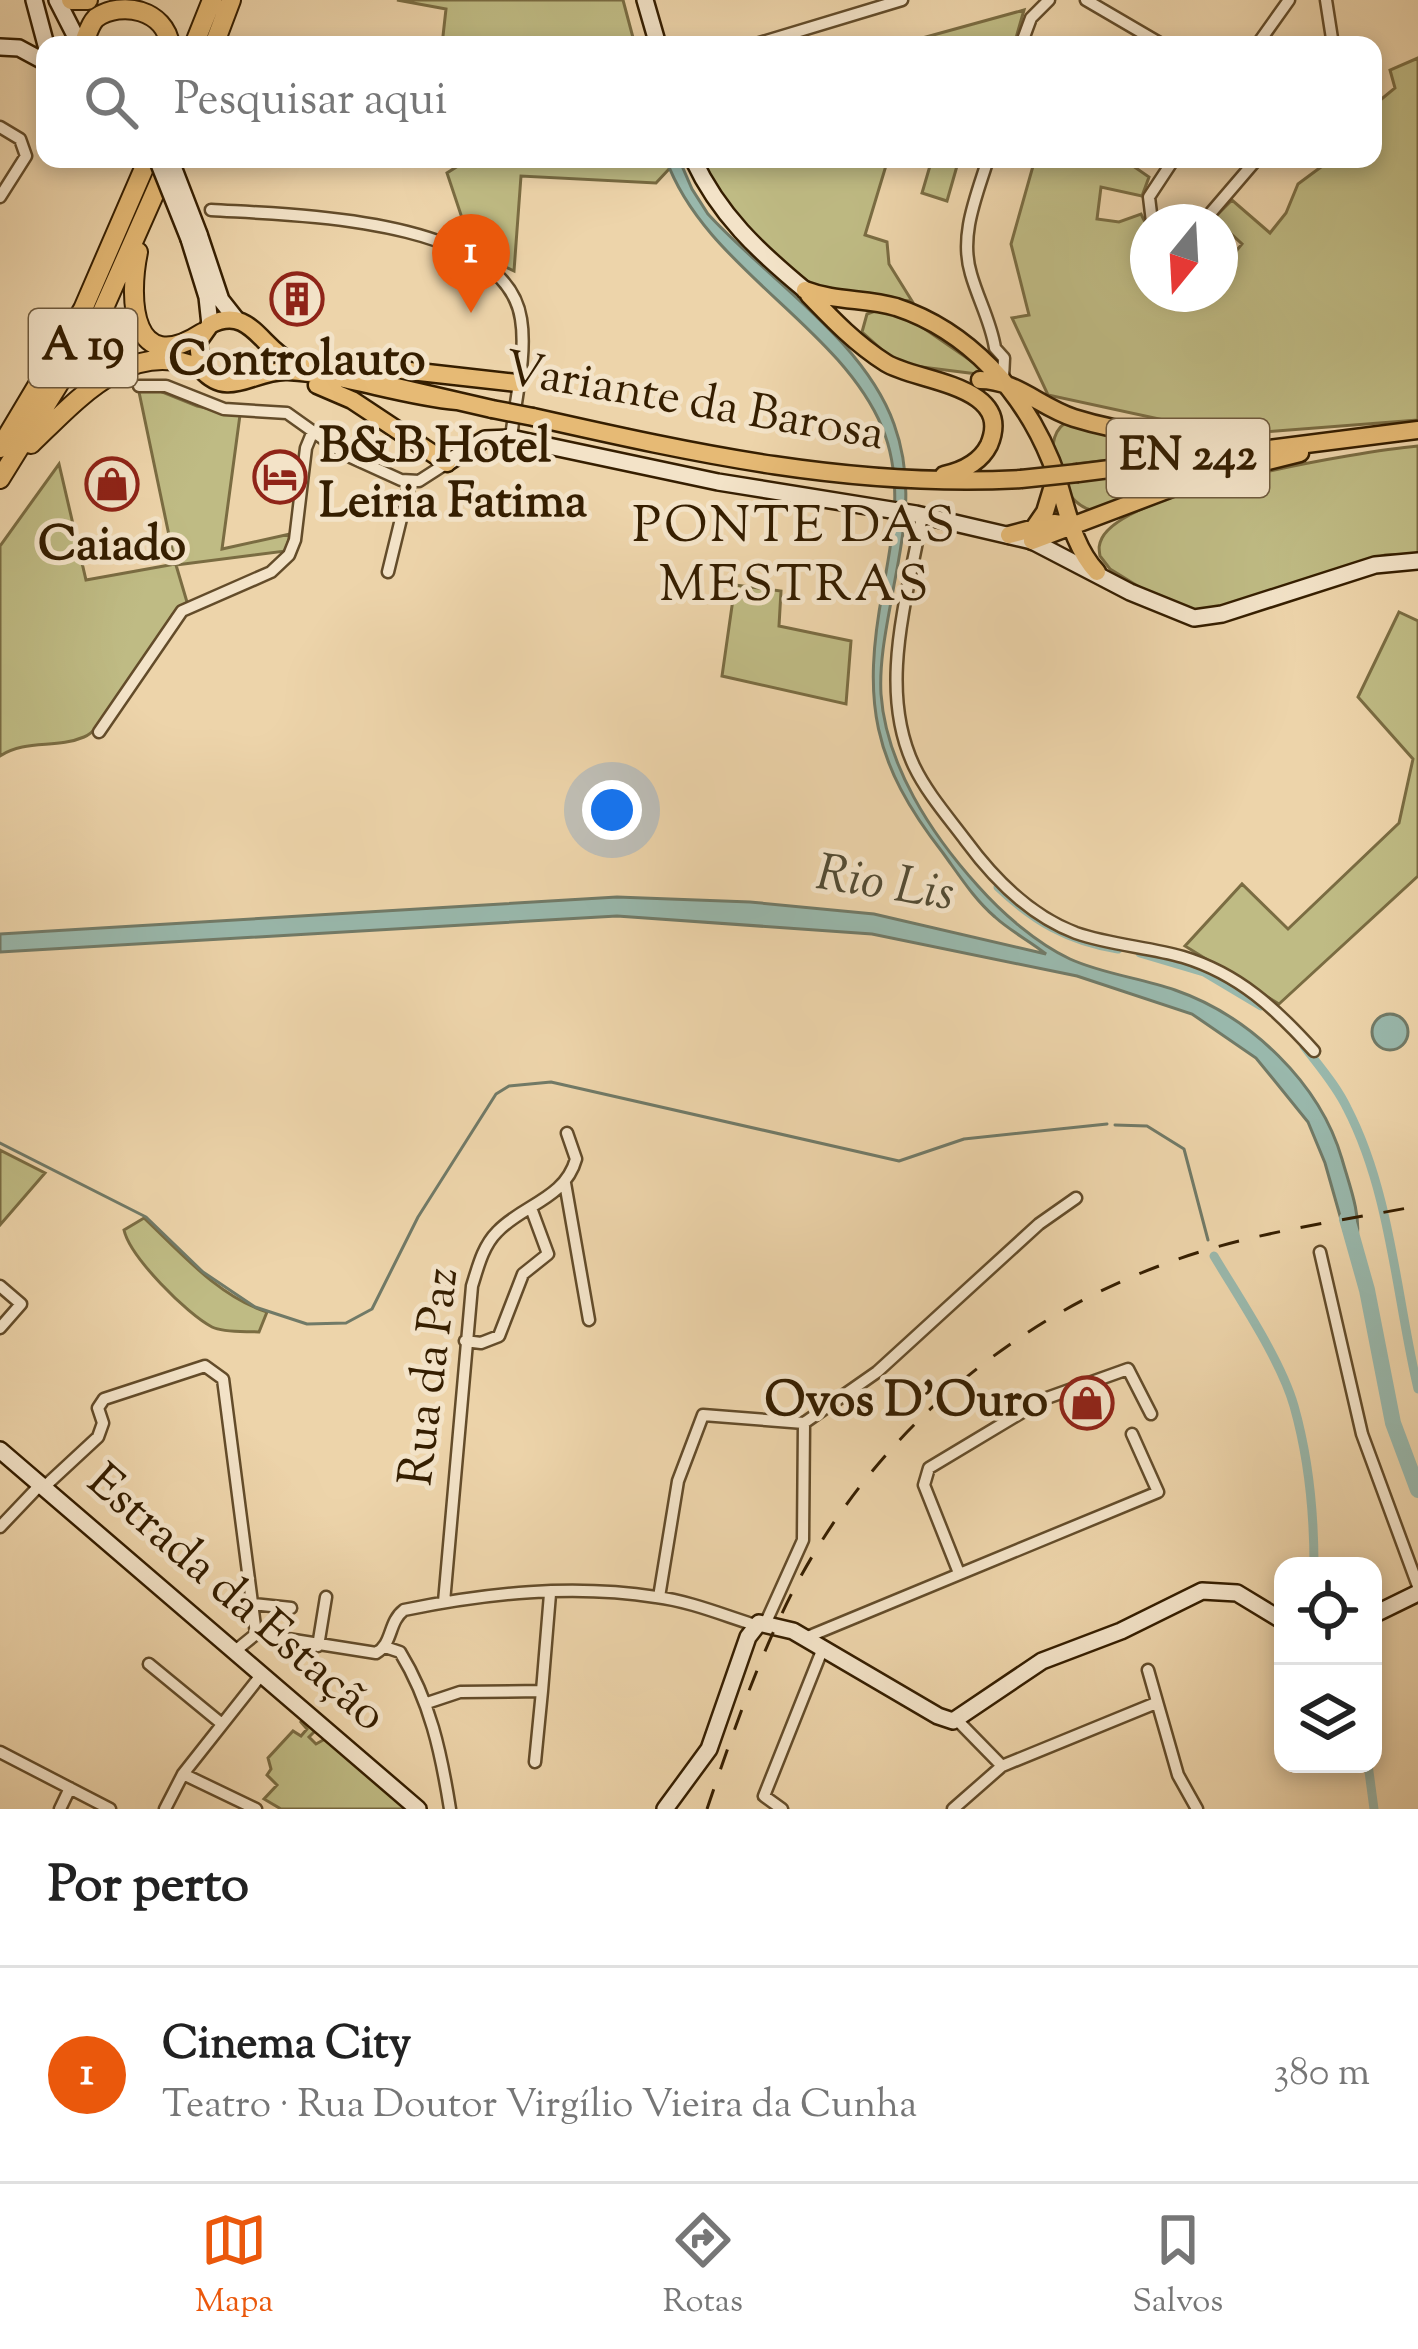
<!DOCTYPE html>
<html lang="pt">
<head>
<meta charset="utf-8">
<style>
  :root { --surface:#fff; --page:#f2f2f2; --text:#222; --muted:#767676; --line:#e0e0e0; --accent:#ea580c }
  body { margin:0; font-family:"Sorts Mill Goudy",serif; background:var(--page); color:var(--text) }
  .controls { position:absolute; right:36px; bottom:36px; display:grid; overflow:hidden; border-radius:24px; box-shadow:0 6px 18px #0003 }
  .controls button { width:108px; height:108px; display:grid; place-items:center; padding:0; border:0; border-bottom:3px solid var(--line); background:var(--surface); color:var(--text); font:60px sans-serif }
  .compass { position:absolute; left:1130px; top:204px; width:108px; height:108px; border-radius:50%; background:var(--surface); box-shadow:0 6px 18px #0003; rotate:198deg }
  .you { position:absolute; left:612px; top:810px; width:42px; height:42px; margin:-30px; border:9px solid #fff; border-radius:50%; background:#1a73e8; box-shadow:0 0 0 18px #1a73e833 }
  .badge { display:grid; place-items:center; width:78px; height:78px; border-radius:50%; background:var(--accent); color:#fff; font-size:39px; font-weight:700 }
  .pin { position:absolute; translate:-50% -99px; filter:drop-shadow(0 3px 6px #0008) }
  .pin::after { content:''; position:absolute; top:63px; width:42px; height:36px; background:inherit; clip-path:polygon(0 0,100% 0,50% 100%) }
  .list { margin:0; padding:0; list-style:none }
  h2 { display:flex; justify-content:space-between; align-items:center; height:156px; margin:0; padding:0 48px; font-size:51px }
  h2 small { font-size:39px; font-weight:400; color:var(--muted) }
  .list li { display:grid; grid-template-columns:78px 1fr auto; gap:36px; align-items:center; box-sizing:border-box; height:216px; padding:0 48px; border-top:3px solid var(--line) }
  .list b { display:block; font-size:45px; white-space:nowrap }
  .list p { margin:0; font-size:39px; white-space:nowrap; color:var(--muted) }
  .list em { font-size:39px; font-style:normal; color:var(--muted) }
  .icon { flex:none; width:66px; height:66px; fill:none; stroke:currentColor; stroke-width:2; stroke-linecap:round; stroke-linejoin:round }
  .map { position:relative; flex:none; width:1418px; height:1809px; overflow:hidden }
  .search { position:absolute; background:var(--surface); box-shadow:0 6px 18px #0003; left:36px; right:36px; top:36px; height:132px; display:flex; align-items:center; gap:30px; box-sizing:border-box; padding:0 42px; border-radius:24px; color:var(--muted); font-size:45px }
  .sheet { height:372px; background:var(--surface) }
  nav { display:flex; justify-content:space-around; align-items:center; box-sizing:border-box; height:168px; border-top:3px solid var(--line); background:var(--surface); font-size:33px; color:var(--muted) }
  nav a { display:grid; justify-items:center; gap:6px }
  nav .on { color:var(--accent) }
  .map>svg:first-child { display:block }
</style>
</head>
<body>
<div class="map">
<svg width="1418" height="1809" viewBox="0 0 1418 1809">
  <rect width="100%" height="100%" fill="#edd4aa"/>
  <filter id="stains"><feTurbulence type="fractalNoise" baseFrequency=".00167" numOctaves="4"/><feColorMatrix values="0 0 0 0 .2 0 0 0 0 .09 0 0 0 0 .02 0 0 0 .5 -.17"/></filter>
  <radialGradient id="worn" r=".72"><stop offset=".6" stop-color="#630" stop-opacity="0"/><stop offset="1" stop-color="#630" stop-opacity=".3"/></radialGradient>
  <!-- green -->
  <path fill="#bfbb84" stroke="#7a6c42" stroke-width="3" d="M397,0H623L635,45H442L446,9Z
    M1024,10L1014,45H897Z
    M1418,58V420L1251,433L1196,427L1048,395L1012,318L1029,315L1011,244L1035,159H1123L1149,177L1142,196L1101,187L1097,219L1119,222L1141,214L1148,228V294H1220V265L1223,267L1242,244L1214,218L1232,200L1270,233L1286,213L1298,184L1325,164L1320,159H1373V106L1395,88L1390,70Z
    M469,159H666L670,168L656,183L521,176L514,271L473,251L447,173Z
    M700,159H888L865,235L887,242L889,264L912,301L858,297L814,287L770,250L718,196Z
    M932,159H959L947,201L922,193Z
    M878,310L909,318L993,376L898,364L862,332L867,314Z
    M155,389L197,406L240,415L222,549L290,534L286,551L176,565L187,602L173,614C155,641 109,727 84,737C56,749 26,739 0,756V546L59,464L86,580L175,564L139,392Z
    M1065,423L1221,447L1074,464L1075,481L1256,457L1091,510C1062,503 1037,443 1065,423Z
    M1418,446V554L1385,555L1204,613L1162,601L1110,569L1100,556C1099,549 1098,546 1102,538C1127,490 1362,451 1418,446Z
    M735,585L781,591L779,626L851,641L846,704L722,676Z
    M1399,612L1418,621V876L1279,1004L1185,946L1242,884L1288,929L1399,823L1413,759L1358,697Z
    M0,1150L45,1173L0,1225Z
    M144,1218C180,1252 219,1297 267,1312L259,1332C246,1331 224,1333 212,1327C187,1314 130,1257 124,1230Z
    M304,1719L316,1730L309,1737L316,1744L325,1739L408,1809H281L264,1799L277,1785L267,1775L271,1769L268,1758L293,1731L301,1736L307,1729L301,1722Z"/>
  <!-- water -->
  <path fill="#99b8ac" stroke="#717a67" stroke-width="3" d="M666,159H679L692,189L708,214C766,278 864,340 894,424C914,479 905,529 894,585C888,620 879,658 881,694C886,765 931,834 978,886C1002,913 1036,943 1070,959C1103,974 1141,978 1175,990C1250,1016 1320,1083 1342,1159C1349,1184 1361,1214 1357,1239L1346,1237L1325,1163L1308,1122L1256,1058L1192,1014L1077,976L872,934L617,916L0,952V934L617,897L750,902L874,914L1046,954C1030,941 1010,931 995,917C974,899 959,875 943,853C872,762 862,701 883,589C893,535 904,480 882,427C839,325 704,267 666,159Z
    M1372 1032a18 18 0 1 1 36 0a18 18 0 1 1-36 0Z"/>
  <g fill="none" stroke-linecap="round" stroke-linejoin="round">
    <!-- stream -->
    <path stroke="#717a67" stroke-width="3" d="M1115,1125L1147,1126L1184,1149L1208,1240
      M0,1143L146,1217L203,1272L255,1307L307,1324L346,1323L372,1309L418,1217L496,1094L509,1086L551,1082L899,1161L964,1139L1107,1124"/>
    <!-- canal -->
    <path stroke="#99b8ac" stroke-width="9" d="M998,887C1034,921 1068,941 1118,949
      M1140,953L1204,972L1261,1006
      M1304,1046C1319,1066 1336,1085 1347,1108C1391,1193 1396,1296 1418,1389
      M1214,1256C1239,1298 1281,1360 1294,1406C1309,1459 1314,1512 1314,1566
      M1368,1764L1374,1809"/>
    <!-- river -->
    <path stroke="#99b8ac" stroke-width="16" d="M1347,1219L1367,1290L1393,1423L1418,1490"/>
    <!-- street casing -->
    <g stroke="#634c2a" stroke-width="15">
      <path id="street" d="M1086,0L1163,45
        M1326,0L1333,45
        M753,45L902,0
        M1021,45L1031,18L1049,0
        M1257,45L1289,0
        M0,127L20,139L26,156L0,197
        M988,159C977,195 959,235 971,274C978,299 991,322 995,348L1004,358L1003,379
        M211,210C288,215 505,216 521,319C527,355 515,401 511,438
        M1152,222L1149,197L1174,159
        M1203,222L1257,159
        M139,386H166L224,409L287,413L346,455L401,480L419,481L447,463
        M922,516C908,596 877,688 914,766C927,793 948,817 966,841C994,879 1031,916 1076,933C1111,945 1148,947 1183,957C1239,974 1276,1009 1314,1051
        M388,572L410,482
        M99,732L182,611L271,572L289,555L295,540L306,448L313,431
        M565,1183L589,1320
        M1320,1252L1362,1434L1418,1586
        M0,1286L21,1304L0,1328
        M465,1341L481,1343L499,1336L523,1274L548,1254L531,1208
        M43,1488L98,1437L103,1423L98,1408L104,1399L205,1366L223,1379L256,1634
        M0,1527L40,1485
        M959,1573L924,1485L929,1468L1044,1399L1128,1369L1151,1414
        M659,1597L678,1481L703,1415L804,1423L877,1372L1039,1224L1076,1198
        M444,1602L472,1286C478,1267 483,1246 497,1232C522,1205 565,1199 576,1159L567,1133
        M253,1604L291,1608
        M766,1622L803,1540L804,1423
        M805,1638L1158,1492L1132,1434
        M318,1646L326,1597
        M385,1647L400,1652C430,1701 441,1752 450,1809
        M235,1651L256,1634L376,1653C393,1644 388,1622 404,1610C487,1593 572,1584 656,1597C689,1601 723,1615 755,1625
        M149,1664L222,1724
        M1148,1670L1178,1775L1197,1809
        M542,1691L550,1594
        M427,1703L460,1692L542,1691L535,1762
        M0,1752L110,1809
        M1002,1766L1156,1703
        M183,1774L256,1809
        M60,1809L70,1788
        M165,1809L183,1774L262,1674
        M782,1809L764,1796L823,1648
        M953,1809L1002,1766L957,1720"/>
    </g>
    <!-- secondary casing -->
    <g stroke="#351e00" stroke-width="20">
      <path id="secondary" d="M34,0L46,45
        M57,0L80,45
        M645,0L658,45
        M0,47L19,48L45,62
        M693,159C719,215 758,251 805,290
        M199,234L221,300L236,319
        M189,239L207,297L210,325
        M447,463L485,439L511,438L718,482L916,514L1032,541L1130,592L1194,618L1222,614L1375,565L1418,561
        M0,1450L418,1809
        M1373,1615L1418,1593
        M665,1809L709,1749L748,1637L759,1623L793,1631L938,1716L953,1721L1042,1661L1121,1631L1202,1591L1237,1593L1283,1621"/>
    </g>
    <!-- primary casing -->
    <g stroke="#351e00" stroke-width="21">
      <path id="primary" d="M805,290C836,302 866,298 896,307C969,331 1023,392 1051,461C1066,498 1069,542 1097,572
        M809,295C833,320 856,344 886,363C916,382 1015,384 989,445C980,463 962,471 944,475
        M339,363L517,383
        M980,380C1016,380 1040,407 1074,418C1128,435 1187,439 1243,443
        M317,385L352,400L447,463
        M457,401C400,396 344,374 288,371C254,369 229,401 201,369L198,342L210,325C250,304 261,349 293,363L492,409
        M533,417C697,454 851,488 1021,479
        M1078,473L1418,430
        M1034,528L1045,512L1052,489
        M1009,535L1054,523L1070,525
        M1032,541L1196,479L1300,453"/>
    </g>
    <!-- highway casing -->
    <g stroke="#351e00" stroke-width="22">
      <path id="highway" d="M71,0H88
        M83,45C87,36 89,25 96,18C122,0 165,10 170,45
        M194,45L212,0
        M214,45L231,0
        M138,252C128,300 132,378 202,333
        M31,444C77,400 131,336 201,369
        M0,448L83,309L148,159
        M0,479L99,319L168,163"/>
    </g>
    <!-- street -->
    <use href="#street" stroke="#f3e3c8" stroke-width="10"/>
    <!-- secondary -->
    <use href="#secondary" stroke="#f3e3c8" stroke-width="15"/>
    <!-- primary -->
    <use href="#primary" stroke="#e6ba75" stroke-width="16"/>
    <!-- highway -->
    <use href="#highway" stroke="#e6ba75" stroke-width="18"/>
    <!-- rail -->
    <path stroke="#351e00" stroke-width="3" stroke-dasharray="21 21" stroke-linecap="butt" d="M707,1809C732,1735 758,1659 794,1589C881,1423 1032,1300 1213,1248C1279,1229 1350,1219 1418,1206"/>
    <!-- secondary-bridge casing -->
    <g stroke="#351e00" stroke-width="20" stroke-linecap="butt">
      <path id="secondary-bridge" d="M157,159L189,239
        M172,164L199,234"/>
    </g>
    <!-- primary-bridge casing -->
    <g stroke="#351e00" stroke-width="21" stroke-linecap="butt">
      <path id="primary-bridge" d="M492,409L533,417
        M1021,479L1078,473"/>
    </g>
    <!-- secondary-bridge -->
    <use href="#secondary-bridge" stroke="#f3e3c8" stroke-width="15"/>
    <!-- primary-bridge -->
    <use href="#primary-bridge" stroke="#e6ba75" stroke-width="16"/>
  </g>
  <!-- icons -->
  <defs>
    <g id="building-ring" transform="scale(2.7)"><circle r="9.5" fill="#f3e3c8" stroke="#8f2418" stroke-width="1.5"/><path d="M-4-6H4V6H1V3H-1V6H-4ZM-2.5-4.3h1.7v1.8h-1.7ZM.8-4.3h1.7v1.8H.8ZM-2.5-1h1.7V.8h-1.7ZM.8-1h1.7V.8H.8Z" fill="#8f2418"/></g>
    <g id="hotel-ring" transform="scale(2.7)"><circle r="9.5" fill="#f3e3c8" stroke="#8f2418" stroke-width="1.5"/><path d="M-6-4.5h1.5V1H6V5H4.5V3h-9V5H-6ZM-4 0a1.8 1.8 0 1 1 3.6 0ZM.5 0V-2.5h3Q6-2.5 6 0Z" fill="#8f2418"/></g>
    <g id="shop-ring" transform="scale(2.7)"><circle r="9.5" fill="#f3e3c8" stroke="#8f2418" stroke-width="1.5"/><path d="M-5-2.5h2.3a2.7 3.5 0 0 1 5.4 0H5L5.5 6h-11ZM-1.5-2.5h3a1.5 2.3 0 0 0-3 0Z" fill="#8f2418"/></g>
  </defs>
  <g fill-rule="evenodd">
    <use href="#building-ring" x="297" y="299"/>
    <use href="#hotel-ring" x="280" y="477"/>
    <use href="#shop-ring" x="112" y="484"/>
    <use href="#shop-ring" x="1087" y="1403"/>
  </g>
  <g text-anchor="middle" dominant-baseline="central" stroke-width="10" stroke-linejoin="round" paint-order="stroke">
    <!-- shield labels -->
    <g fill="#f3e3c8" stroke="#6e593c" stroke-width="3">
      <rect x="29" y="309" width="108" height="78" rx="9"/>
      <rect x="1107" y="419" width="162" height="78" rx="9"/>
    </g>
    <g font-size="45" font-weight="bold" fill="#351e00">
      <text x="83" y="348">A 19</text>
      <text x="1188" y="458">EN 242</text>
    </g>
    <!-- poi labels -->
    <g font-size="48" font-weight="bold" fill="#351e00" stroke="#f3e3c8">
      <text x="297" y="362">Controlauto</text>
      <text x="319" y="449" text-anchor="start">B&amp;B Hotel<tspan x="319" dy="55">Leiria Fatima</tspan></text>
      <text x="112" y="547">Caiado</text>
      <text x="1048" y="1403" text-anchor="end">Ovos D'Ouro</text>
    </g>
    <!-- street labels -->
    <g font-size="48" fill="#351e00" stroke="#f3e3c8">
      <text transform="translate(694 404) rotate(10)">Variante da Barosa</text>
      <text transform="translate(432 1377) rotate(-83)">Rua da Paz</text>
      <text transform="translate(235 1600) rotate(41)">Estrada da Estação</text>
    </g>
    <!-- neighbourhood labels -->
    <g font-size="51" letter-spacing="3" fill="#351e00" stroke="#f3e3c8">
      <text x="795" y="528">PONTE DAS<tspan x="795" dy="59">MESTRAS</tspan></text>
    </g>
    <!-- water labels -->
    <g font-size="51" font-style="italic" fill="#534c34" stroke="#f3e3c8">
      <text transform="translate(885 886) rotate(9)">Rio Lis</text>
    </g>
  </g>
  <rect width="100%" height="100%" filter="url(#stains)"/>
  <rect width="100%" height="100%" fill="url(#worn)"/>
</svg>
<div class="controls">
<button><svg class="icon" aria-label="locate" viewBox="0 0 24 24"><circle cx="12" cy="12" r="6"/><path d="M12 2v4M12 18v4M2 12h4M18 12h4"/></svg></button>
<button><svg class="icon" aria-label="layers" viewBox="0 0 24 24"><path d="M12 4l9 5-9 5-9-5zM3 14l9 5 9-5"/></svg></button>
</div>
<svg class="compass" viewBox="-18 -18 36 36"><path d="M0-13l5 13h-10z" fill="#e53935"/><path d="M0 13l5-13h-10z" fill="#767676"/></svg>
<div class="you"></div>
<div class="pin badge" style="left:471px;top:313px">1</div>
<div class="search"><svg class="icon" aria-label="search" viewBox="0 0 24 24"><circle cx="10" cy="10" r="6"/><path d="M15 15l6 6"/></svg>Pesquisar aqui</div>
</div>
<section class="sheet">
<h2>Por perto<small></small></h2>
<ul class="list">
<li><span class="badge">1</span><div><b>Cinema City</b><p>Teatro · Rua Doutor Virgílio Vieira da Cunha</p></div><em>380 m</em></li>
</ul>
</section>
<nav>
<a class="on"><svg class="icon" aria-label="map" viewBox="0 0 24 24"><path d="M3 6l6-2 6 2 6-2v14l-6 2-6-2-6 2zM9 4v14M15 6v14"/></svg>Mapa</a>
<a><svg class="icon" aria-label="directions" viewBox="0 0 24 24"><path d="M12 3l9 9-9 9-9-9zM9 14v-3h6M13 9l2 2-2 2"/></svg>Rotas</a>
<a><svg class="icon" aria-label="saved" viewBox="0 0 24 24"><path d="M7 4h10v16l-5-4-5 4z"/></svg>Salvos</a>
</nav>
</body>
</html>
